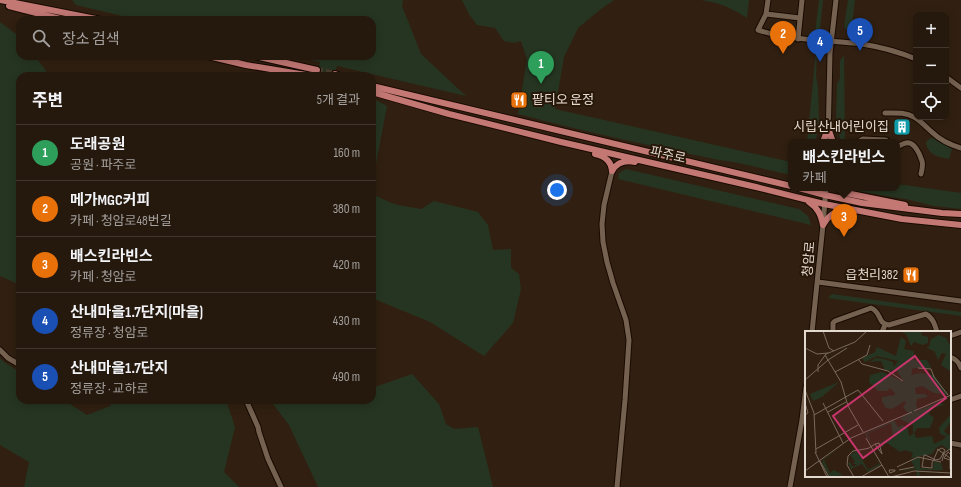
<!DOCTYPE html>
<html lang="ko">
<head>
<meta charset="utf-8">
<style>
  :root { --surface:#25180d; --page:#31251b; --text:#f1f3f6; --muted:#a3a09d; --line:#42372e; --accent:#7c3aed }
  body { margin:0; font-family:"Sofia Sans Condensed","Noto Sans KR",sans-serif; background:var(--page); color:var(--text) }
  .controls { position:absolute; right:12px; top:12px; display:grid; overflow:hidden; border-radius:8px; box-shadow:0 2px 10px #0003 }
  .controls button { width:36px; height:36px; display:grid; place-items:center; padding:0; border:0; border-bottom:1px solid var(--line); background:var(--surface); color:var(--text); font:20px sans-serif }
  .you { position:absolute; left:557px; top:190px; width:14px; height:14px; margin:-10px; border:3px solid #fff; border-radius:50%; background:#1a73e8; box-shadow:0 0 0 6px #1a73e833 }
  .badge { display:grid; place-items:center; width:26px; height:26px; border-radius:50%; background:var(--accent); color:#fff; font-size:13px; font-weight:700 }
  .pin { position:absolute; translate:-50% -33px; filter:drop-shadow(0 1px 2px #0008) }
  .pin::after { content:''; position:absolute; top:21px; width:14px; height:12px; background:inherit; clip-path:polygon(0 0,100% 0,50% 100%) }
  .popup { position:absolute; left:788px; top:139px; width:112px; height:52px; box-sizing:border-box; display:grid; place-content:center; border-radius:8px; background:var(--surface); filter:drop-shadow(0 1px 3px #0005); font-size:13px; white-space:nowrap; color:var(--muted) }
  .popup b { font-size:15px; color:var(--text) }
  .popup::after { content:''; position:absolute; left:50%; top:100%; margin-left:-8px; border:8px solid transparent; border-top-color:var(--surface) }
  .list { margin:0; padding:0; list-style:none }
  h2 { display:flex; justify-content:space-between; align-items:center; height:52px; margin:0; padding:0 16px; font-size:17px }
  h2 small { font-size:13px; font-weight:400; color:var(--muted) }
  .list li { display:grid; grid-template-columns:26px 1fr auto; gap:12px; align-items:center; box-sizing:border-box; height:56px; padding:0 16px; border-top:1px solid var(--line) }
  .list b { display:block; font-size:15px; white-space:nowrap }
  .list p { margin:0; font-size:13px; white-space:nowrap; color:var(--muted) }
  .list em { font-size:13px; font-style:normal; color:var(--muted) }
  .icon { flex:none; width:22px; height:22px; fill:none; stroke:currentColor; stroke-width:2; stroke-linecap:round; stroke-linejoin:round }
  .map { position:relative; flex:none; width:961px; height:487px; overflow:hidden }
  .search { position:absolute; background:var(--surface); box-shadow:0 2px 10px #0003; left:16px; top:16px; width:360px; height:44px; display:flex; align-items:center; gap:10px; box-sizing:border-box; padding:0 14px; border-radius:12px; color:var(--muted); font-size:15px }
  .panel { position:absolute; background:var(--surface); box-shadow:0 2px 10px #0003; left:16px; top:72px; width:360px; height:332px; border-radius:12px }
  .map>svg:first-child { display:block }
</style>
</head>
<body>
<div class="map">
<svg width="961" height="487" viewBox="0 0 961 487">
  <rect width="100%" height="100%" fill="#312011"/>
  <!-- green -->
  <path fill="#263521" d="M72,0H403L402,6L421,54L466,96L337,66L334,76H317L320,62L294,56H372V20H209V18L206,20H139L76,5Z
    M462,0H614L601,9L578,28L564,57L555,109L791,162V175L734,162L719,160C652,146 585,132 518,114L527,59L521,41L514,43L504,41L495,28L477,25L469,14Z
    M701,0H749L747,18C742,15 738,12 733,10C723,4 712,2 701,0Z
    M819,0H823L820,29L818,32L815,33Z
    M848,0H855L851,34L844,27Z
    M0,22L20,37V56H35L44,68L49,76H20V285L0,276Z
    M816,51L817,55L816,76L818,87L819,123L817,133L816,142H807Z
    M844,55L845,142H840V138L836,125L837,84L840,78V61Z
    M372,98L387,106L376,164L372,165Z
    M931,138L935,139L952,149L949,159C939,157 927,155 926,142L928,140Z
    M626,169L799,209L808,216L811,225L618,179L619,173Z
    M897,184L961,193V209L934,206L906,199L858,191L850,188H897Z
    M372,194L389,202L398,205L421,209L434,201L478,212L488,225L493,250L511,249V268L519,274L521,289L513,323L484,356L430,322L372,298Z
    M832,294L961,312V316L828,298Z
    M0,358L4,362L20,372V400H64L87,415L110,406L114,400H226L235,427L224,472L239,487H24L29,462L0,445Z
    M412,374L439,404L446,424L454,429L478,427L493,487H318L289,425L270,400H372V388Z"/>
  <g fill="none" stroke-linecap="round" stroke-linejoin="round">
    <!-- major-tunnel -->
    <path stroke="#4c3c2e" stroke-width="6" stroke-dasharray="6 3" stroke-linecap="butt" d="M317,70L335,74"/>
    <!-- minor casing -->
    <g stroke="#190a00" stroke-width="7">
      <path id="minor" d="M768,0L766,14L758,30C792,41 828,40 862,44C881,47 899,52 916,59
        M766,14L800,18
        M798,39L802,0
        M946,77L961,88
        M885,113C895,113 905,112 914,117C921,121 927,128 933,133C941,141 951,145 961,148
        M828,142L830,53L836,0
        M858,142L863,139L886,140
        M897,147C900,146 903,143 906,143C914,141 920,154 922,161C923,164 922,170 921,174
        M612,171L604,205L602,224L603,242L607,262L613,283L626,320L629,340L625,400L617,487
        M818,282L961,301
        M812,332L823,225L826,188
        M833,332V323L835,321L871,308C882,312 877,324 889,325L926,314C933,318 935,325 937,332
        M882,332L885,325
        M950,336L961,332
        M0,350L8,358L20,365
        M950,357C956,359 959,362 961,368
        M246,400L258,427L259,432L268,459L281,487
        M950,400L961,396
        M950,443L961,445
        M790,487L802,420L806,387"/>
    </g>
    <!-- major casing -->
    <g stroke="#190a00" stroke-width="8">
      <path id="major" d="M0,0L101,20
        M9,6L64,20
        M208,56L246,65L312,76
        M255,56L317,70
        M335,74L340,76
        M372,86L791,186
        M372,92L449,114L561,142L756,187L824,204L902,219L961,225
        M828,128L833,142
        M823,142L828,128
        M595,154C604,156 611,160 612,171
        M612,171C617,162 625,160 635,162
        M799,188L825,195L862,203L942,213L961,214
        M838,188L841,191L846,193L905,205
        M809,202C818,208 821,215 823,225
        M823,225C828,216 834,211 845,210"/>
    </g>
    <!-- minor -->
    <use href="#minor" stroke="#756150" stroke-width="5"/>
    <!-- major -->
    <use href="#major" stroke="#c37874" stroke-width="6"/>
  </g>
  <!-- icons -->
  <defs>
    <g id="restaurant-square" transform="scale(0.9)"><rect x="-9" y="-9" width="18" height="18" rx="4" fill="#e8710a" stroke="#271708"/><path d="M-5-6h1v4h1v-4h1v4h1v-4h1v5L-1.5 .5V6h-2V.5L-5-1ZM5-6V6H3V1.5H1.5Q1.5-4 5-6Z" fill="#fff"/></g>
    <g id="building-square" transform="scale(0.9)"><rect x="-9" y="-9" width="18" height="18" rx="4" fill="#0f9aa8" stroke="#271708"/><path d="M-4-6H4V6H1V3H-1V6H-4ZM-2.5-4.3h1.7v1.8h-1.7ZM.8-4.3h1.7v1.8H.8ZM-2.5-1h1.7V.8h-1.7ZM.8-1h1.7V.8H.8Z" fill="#fff"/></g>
  </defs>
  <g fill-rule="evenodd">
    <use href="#restaurant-square" x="519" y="100"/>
    <use href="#building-square" x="902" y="127"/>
    <use href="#restaurant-square" x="911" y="275"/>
  </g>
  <g text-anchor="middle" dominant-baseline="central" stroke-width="4" stroke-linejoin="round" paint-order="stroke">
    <!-- poi labels -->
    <g font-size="13" fill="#e4d9cf" stroke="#271708" text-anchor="end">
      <text x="532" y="100" text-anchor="start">팥티오 운정</text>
      <text x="889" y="127">시립산내어린이집</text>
      <text x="898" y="275">읍천리382</text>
    </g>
    <!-- street labels -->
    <g font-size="13" fill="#e4d9cf" stroke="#271708">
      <text transform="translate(668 155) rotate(13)">파주로</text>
      <text transform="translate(809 259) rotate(-85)">청암로</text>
    </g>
  </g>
  <!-- overview -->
  <g transform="translate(805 331)">
    <rect width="146" height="146" fill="#312011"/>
    <path d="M94,0H117L116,4L123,6V12L118,14L109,11L106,15L101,3ZM134,4L141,7L146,16V48L145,40L136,34L141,23L137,22L133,29L130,21L121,16H124L126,8ZM96,6L101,10L99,18L109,20V29H122L126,37H108L106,44L115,42L129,44L143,64L129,62L117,55L110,57L111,63H120L123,66L112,68L111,74L113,77L109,81L134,71L139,74L127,77L124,83L129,87L125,97H112L109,102L111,107L127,105L129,113L139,108L141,105L135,103L134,97L146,83V90L139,100L143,104L146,103V121L137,114L131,117L127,123L106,127L108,122L100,119L95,121L82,112L78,113V117L75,112L88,107L86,92L62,103L68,113L60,103L89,89L93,96L98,94L103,98L104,105L108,103V94L95,88L103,82L98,76L101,72L100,70L87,78L81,77L77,71V66L90,64V62L85,57L82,60H73L64,51L65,44L77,41L99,51L92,40L80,39L76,30L64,31L71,27L79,28L88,31L89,36L93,30L72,25L60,31L57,27L70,21L72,16L91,25ZM34,51L17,66L8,70L5,63ZM38,114L19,129L25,142L29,139L38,144L25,146L17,132L18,129ZM52,120L63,139L74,133L73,129L75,134L63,141L57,133L46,138L43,132L45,131L48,136L52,133H48L50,130L45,124ZM115,126V137L128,138L129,131L136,132L138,139H114L115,146H112L111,138L93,141L110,137L106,129Z" fill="#263521"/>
    <path fill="none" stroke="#796a5d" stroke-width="1" d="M18,0L24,17L29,20M0,17L12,23L23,22M20,24L36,51L43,75L58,101M53,28L57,33L83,40L98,50M113,37L126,38L129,46L143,64M13,41V34L21,23L50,11L62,0M30,41L62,24L65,14M0,49L23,29L42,17M0,59L9,82L11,122M0,72L3,82L0,84M18,72L38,112M109,80L146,64M23,81L41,71M9,84L53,59L78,90M61,107L84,146M11,118L53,94M132,118L145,127V138M10,121L22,146M135,128L140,119L137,117L133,119L132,121L129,128L127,132V137L117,136L119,124H120L129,128L130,129L135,128M145,129L139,127L143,121L146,124M15,130L24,146M137,130L139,122L145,118M92,136L113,126L136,131M84,139H90V140L85,142ZM94,139L109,136M0,140L46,107L107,81M49,146L42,134L43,125L48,120L60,118L64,117L70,113L74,112L77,123L70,113M56,146L77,134M86,146L109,140L146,142"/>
    <path fill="#c7356c" fill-opacity="0.15" stroke="#c7356c" stroke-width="2" d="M110,25L141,67L58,127L28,85Z"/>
    <rect width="146" height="146" fill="none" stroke="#e4d9cf" stroke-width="2"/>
  </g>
</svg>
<div class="controls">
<button>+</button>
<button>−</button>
<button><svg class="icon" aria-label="locate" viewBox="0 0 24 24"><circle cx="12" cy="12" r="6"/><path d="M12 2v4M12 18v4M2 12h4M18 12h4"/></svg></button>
</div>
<div class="you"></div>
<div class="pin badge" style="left:541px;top:84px;background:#2e9e5b">1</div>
<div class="pin badge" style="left:783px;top:54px;background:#e8710a">2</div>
<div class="pin badge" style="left:844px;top:237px;background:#e8710a">3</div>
<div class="popup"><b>배스킨라빈스</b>카페</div>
<div class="pin badge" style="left:820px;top:62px;background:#1a4fb4">4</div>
<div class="pin badge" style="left:860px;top:51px;background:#1a4fb4">5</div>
<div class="search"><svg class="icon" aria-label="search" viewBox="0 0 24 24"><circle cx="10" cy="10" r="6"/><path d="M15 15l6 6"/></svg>장소 검색</div>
<section class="panel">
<h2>주변<small>5개 결과</small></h2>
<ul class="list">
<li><span class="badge" style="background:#2e9e5b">1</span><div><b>도래공원</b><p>공원 · 파주로</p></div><em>160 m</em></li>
<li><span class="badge" style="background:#e8710a">2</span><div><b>메가MGC커피</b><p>카페 · 청암로48번길</p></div><em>380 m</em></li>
<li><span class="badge" style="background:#e8710a">3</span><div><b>배스킨라빈스</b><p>카페 · 청암로</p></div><em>420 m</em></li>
<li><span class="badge" style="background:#1a4fb4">4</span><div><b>산내마을1.7단지(마을)</b><p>정류장 · 청암로</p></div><em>430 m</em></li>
<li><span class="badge" style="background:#1a4fb4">5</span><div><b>산내마을1.7단지</b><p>정류장 · 교하로</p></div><em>490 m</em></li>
</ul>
</section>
</div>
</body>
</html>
